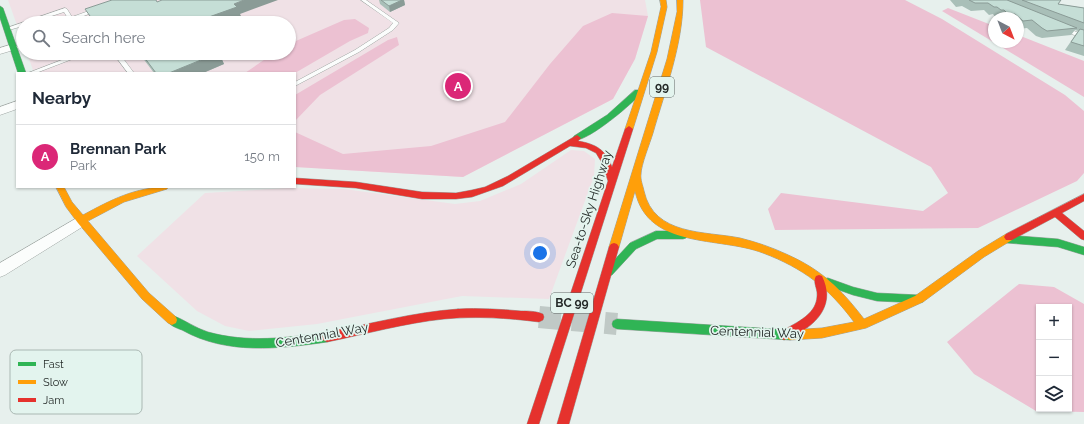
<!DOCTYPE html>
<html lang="en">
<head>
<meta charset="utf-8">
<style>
  :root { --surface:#fff; --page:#f6f6f7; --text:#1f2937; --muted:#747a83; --line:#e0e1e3; --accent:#db2777 }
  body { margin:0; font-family:Raleway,sans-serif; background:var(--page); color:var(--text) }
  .controls { position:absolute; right:12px; bottom:12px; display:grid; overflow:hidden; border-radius:0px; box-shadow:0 1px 3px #0004 }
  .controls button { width:36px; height:36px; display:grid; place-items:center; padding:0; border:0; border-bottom:1px solid var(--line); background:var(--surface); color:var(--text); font:20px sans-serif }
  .compass { position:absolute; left:988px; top:12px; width:36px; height:36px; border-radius:50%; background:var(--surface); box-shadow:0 1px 3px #0004; rotate:138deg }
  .you { position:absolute; left:540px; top:253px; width:14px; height:14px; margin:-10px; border:3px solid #fff; border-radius:50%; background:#1a73e8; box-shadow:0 0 0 6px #1a73e833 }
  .badge { display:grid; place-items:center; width:26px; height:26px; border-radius:50%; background:var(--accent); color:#fff; font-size:13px; font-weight:700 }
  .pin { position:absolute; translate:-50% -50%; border:2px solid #fff; box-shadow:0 1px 4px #0006 }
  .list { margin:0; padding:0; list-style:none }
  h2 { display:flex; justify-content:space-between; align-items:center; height:52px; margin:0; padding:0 16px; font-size:17px }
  h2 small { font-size:13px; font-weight:400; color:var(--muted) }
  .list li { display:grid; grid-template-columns:26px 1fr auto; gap:12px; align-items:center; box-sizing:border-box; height:64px; padding:0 16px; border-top:1px solid var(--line) }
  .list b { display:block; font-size:15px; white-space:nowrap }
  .list p { margin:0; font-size:13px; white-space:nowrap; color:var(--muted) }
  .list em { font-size:13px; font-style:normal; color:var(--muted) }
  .icon { flex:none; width:22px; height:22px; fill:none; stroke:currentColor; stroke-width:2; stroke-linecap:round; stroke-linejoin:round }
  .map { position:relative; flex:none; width:1084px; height:424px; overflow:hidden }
  .search { position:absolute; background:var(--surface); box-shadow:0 1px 3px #0004; left:16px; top:16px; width:280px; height:44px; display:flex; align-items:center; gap:10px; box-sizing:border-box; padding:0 14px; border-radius:22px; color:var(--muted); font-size:15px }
  .panel { position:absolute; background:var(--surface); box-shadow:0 1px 3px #0004; left:16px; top:72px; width:280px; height:116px; border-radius:0px }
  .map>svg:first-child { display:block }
</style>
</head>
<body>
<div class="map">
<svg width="1084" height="424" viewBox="0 0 1084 424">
  <rect width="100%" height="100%" fill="#e7f0ed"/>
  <!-- green -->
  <path fill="#f0e1e6" d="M8,0H645L648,16L635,59L613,99L463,177L295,167V73H34L27,53H289V23H23V42Z
    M571,150L584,151L595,159L594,176L549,299L462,296L317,324L249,331L225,326L197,311L137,256L205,193L288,188L344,189L455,204L480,201L521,184Z"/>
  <!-- forest -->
  <path fill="#ecc1d2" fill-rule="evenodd" d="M700,0H905L942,19L1065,95L1084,111V173L1077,181L978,228L775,230L768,209L781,193L923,211L948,193L931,167L706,47Z
    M948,8L994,26V42H1018V35L1084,61V97L942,11Z
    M612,13L648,16L635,59L613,99L463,177L295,167V132L343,154L431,146L505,122L550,64L583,26Z
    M355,19L369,28L368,33L350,41L295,73H245L274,53H289V44L344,20Z
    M397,37L399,45L320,95L295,121V95L388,40Z
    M1019,284L1054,287L1084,304V412L1036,411L974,374L947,342ZM1039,307H1069V409H1039Z"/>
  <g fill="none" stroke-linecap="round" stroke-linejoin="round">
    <!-- secondary-tunnel -->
    <path stroke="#c0c9c6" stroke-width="22" stroke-dasharray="22 11" stroke-linecap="butt" d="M539,317L617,324"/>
    <!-- lane casing -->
    <g stroke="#9ea5a2" stroke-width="1">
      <path id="lane" d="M361,0H366L399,23L393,30L359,52L295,86V82L355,50L389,28L393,23Z
        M65,8L67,9L72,17L94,9L99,10L71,21L69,20L64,12L30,23H23V26L9,30H5L4,29Z
        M1064,27L1084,35V39L1062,30L1061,29Z
        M80,53H88L36,73H28Z
        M113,53H119L134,73H128Z"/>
    </g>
    <!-- street casing -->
    <g stroke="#9ea5a2" stroke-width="1">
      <path id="street" d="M13,44L18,47L17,49L0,54V48Z
        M17,101V109L0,115V107Z
        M82,215L87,216L89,220L87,224L5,275L0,277V263Z"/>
    </g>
    <!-- fast casing -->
    <g stroke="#9ea5a2" stroke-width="1">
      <path id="fast" d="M0,6L3,8L26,73H18L0,18Z
        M635,90H638L642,92C634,103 586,143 574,140L573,138L574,136L607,115Z
        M656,231H683L686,232L688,235L686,238L683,239H657L636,249L612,275L609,276L606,275L604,272L606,269L630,243Z
        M1007,235L1058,239L1084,247V255L1058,247L1007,243L1004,242L1002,239L1004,236Z
        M828,278L853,287L877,293L919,295L923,296L924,299L923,302L919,303L877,301L853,295L825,285L823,282L825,279Z
        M172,315C185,320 195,328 208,332C247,343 288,338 327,332L331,334L332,337L331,340L327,342C279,349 226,355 182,330C176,328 169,325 167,320L168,317Z
        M617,319L790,330L794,332L795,335L794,338L790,340L617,329L613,327L612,324L613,321Z"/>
    </g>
    <!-- slow casing -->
    <g stroke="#9ea5a2" stroke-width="1">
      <path id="slow" d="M660,0H666L667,7L657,52L633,129L629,132L625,129L651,52L661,7Z
        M677,0H683C683,44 665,91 653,133C650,143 641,165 641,174C640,179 643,186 644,191C654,236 705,231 740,238C756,242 771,247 786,254C822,270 840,288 864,319L915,296L978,251L1006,234H1012L1014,237L1012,240L984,257L923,302L866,328L822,338L790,340L786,338L785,335L786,332L790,330L822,328L854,322C829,288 803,268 763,253C719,236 648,250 635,191L619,247L617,250H611L609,247L667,59L677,12Z
        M56,187H64L72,202L83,215C111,200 135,187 168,187L167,189L124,202L88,221L149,293L176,317L177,320L176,323L172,325L168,323L142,299L78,223L66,207Z"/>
    </g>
    <!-- jam casing -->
    <g stroke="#9ea5a2" stroke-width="1">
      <path id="jam" d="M629,126L633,129L539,424H527L608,181L602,163L596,153L586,148L570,146L503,186L472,197L456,199H422L356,188L295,184V178L356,182L422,192L456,193L472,190L485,187L508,176L577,135L581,138L578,141C596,144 606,150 612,167L625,129Z
        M1084,194V201L1062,213L1084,231V240L1081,239L1055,217L1012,240H1006L1004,237L1006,234Z
        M614,243L617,244L619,247L569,424H557L609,247L611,244Z
        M819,275L822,276C838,308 811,330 784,340L780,338L779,335L780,332C797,322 819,314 817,292C816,286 813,281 816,276Z
        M458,309C479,308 500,309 521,311C528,311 536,311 543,314L544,317L543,320L539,322C508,318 476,316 444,319C405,323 366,334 327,342L323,340L322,337L323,334L327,332C371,324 414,312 458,309Z"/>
    </g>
    <!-- lane -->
    <use href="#lane" fill="#fbfdfc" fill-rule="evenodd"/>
    <!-- street -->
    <use href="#street" fill="#fbfdfc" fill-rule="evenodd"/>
    <!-- fast -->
    <use href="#fast" fill="#30b455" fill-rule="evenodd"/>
    <!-- slow -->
    <use href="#slow" fill="#ff9f0a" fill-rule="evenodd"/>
    <!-- jam -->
    <use href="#jam" fill="#e5322d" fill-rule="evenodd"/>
  </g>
  <!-- wall -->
  <path fill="#a9bfb8" d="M379,0H404L405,5L390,12L380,4Z
    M950,0H1061L1058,4L1084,8V56L1065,50L1078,31L1075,30L1071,35L1042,38L1036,36L1027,28L1018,29V18H996L993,14L989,15L984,10L971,11L962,6L956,7Z
    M139,53H219L224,64L203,73H154Z"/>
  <!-- shaded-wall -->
  <path fill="#8a9b96" d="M244,0H278L240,14L242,18L228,23H192L234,4Z
    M402,0H404L405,5L390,12L389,6Z
    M219,53L224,64L203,73H169Z"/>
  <!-- building -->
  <path fill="#c5ded6" stroke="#8a9b96" d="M112,0H156L157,2L162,0H244L234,4L237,7L192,23H118L117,21L111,23H95L85,9Z
    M381,0H402L389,6Z
    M969,0H1007L1077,28L1047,31L1042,28L1032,20L1023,21L1015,14L1009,15L1004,10H1001L997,7H994L988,3H975Z
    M1022,0H1061L1058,4L1084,8V23Z
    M1080,29L1084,30V46L1071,42Z
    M141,53H218L169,73H156Z"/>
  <g text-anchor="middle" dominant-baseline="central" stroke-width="3.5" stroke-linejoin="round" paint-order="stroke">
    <!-- shield labels -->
    <g fill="#e3f4ee" stroke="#5e6764" stroke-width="1">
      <rect x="650" y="77" width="24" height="20" rx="3"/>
      <rect x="551" y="293" width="42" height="20" rx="3"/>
    </g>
    <g font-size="12" font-weight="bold" fill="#252b29">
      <text x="662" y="87">99</text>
      <text x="572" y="303">BC 99</text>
    </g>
    <!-- street labels -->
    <g font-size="13" fill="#252b29" stroke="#e3f4ee">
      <text transform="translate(589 209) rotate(-72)">Sea-to-Sky Highway</text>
      <text transform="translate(757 332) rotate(2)">Centennial Way</text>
      <text transform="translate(322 335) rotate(-10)">Centennial Way</text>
    </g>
  </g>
  <!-- legend -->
  <rect x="10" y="350" width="132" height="64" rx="6" fill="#e3f4ee" stroke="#aab8b3" stroke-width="1"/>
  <rect x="18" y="362" width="18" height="4" fill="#30b455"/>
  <rect x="18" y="380" width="18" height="4" fill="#ff9f0a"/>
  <rect x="18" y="398" width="18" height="4" fill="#e5322d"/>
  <g font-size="11" fill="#252b29">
    <text x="43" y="368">Fast</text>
    <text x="43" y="386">Slow</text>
    <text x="43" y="404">Jam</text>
  </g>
</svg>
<div class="controls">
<button>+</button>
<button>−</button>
<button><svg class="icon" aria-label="layers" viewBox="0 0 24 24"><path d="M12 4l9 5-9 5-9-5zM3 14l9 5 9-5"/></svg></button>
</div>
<svg class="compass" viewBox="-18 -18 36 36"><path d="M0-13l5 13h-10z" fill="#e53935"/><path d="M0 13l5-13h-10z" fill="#747a83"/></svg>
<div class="you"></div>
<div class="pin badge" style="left:458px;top:86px">A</div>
<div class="search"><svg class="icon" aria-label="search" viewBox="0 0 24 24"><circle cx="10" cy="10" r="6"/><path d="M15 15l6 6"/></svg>Search here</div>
<section class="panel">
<h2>Nearby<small></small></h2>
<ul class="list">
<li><span class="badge">A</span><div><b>Brennan Park</b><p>Park</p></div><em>150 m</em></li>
</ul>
</section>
</div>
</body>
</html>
